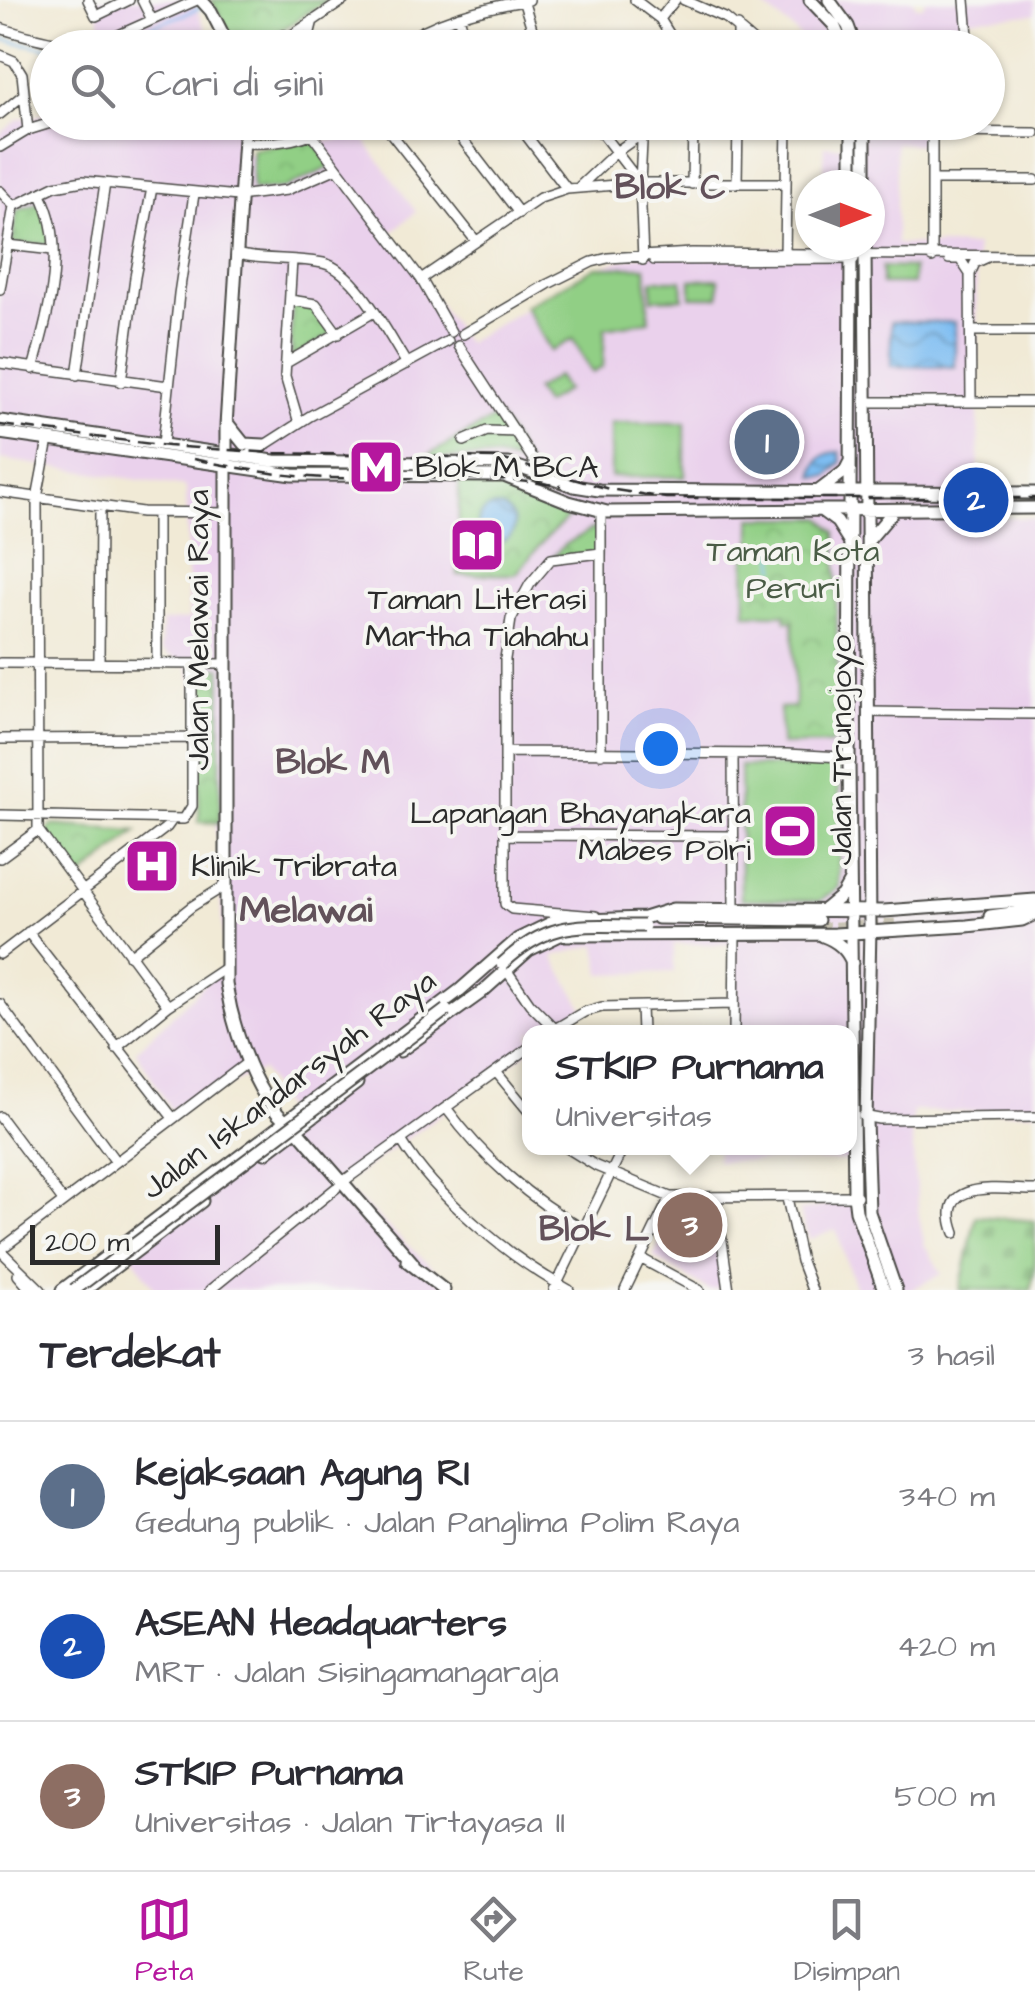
<!DOCTYPE html>
<html lang="id">
<head>
<meta charset="utf-8">
<style>
  :root { --surface:#fff; --page:#f2f2f3; --text:#2b2b33; --muted:#7c7c81; --line:#e1e1e2; --accent:#b5179e }
  body { margin:0; font-family:"Architects Daughter",sans-serif; background:var(--page); color:var(--text) }
  .compass { position:absolute; left:795px; top:170px; width:90px; height:90px; border-radius:50%; background:var(--surface); box-shadow:0 2px 8px #0004; rotate:90deg }
  .scale { position:absolute; left:30px; bottom:25px; width:190px; box-sizing:border-box; padding-left:10px; border:5px solid #2b2b2b; border-top:0; font-size:28px; line-height:35px; white-space:nowrap; color:#2b2b2b; -webkit-text-stroke:8px #f6f6f2; paint-order:stroke }
  .you { position:absolute; left:660px; top:748px; width:35px; height:35px; margin:-25px; border:8px solid #fff; border-radius:50%; background:#1a73e8; box-shadow:0 0 0 15px #1a73e833 }
  .badge { display:grid; place-items:center; width:65px; height:65px; border-radius:50%; background:var(--accent); color:#fff; font-size:32px; font-weight:700 }
  .pin { position:absolute; translate:-50% -50%; border:5px solid #fff; box-shadow:0 2px 10px #0006 }
  .popup { position:absolute; left:522px; top:1025px; width:335px; height:130px; box-sizing:border-box; display:grid; place-content:center; border-radius:20px; background:var(--surface); filter:drop-shadow(0 2px 8px #0005); font-size:32px; white-space:nowrap; color:var(--muted) }
  .popup b { font-size:38px; color:var(--text) }
  .popup::after { content:''; position:absolute; left:50%; top:100%; margin-left:-20px; border:20px solid transparent; border-top-color:var(--surface) }
  .list { margin:0; padding:0; list-style:none }
  h2 { display:flex; justify-content:space-between; align-items:center; height:130px; margin:0; padding:0 40px; font-size:42px }
  h2 small { font-size:32px; font-weight:400; color:var(--muted) }
  .list li { display:grid; grid-template-columns:65px 1fr auto; gap:30px; align-items:center; box-sizing:border-box; height:150px; padding:0 40px; border-top:2px solid var(--line) }
  .list b { display:block; font-size:38px; white-space:nowrap }
  .list p { margin:0; font-size:32px; white-space:nowrap; color:var(--muted) }
  .list em { font-size:32px; font-style:normal; color:var(--muted) }
  .icon { flex:none; width:55px; height:55px; fill:none; stroke:currentColor; stroke-width:2; stroke-linecap:round; stroke-linejoin:round }
  .map { position:relative; flex:none; width:1035px; height:1290px; overflow:hidden }
  .search { position:absolute; background:var(--surface); box-shadow:0 2px 8px #0004; left:30px; right:30px; top:30px; height:110px; display:flex; align-items:center; gap:25px; box-sizing:border-box; padding:0 35px; border-radius:55px; color:var(--muted); font-size:38px }
  .sheet { height:580px; background:var(--surface) }
  nav { display:flex; justify-content:space-around; align-items:center; box-sizing:border-box; height:140px; border-top:2px solid var(--line); background:var(--surface); font-size:28px; color:var(--muted) }
  nav a { display:grid; justify-items:center; gap:5px }
  nav .on { color:var(--accent) }
  .map>svg:first-child { display:block }
</style>
</head>
<body>
<div class="map">
<svg width="1035" height="1290" viewBox="0 0 1035 1290">
  <defs>
    <pattern id="cemetery-stones" width="16" height="16" patternUnits="userSpaceOnUse" patternTransform="scale(2.5)"><rect width="16" height="16" fill="#91cf85"/><path d="M2 7V4a2 2 0 0 1 4 0v3zM10 15v-3a2 2 0 0 1 4 0v3z" fill="#7db273"/></pattern>
    <pattern id="park-crowns" width="20" height="18" patternUnits="userSpaceOnUse" patternTransform="scale(2.5)"><rect width="20" height="18" fill="#91cf85"/><path d="M2 6a3 3 0 1 1 6 0M12 15a3 3 0 1 1 6 0" fill="none" stroke="#7db273"/></pattern>
    <pattern id="water-waves" width="16" height="10" patternUnits="userSpaceOnUse" patternTransform="scale(2.5)"><rect width="16" height="10" fill="#7ebdf2"/><path d="M0 5q4-4 8 0t8 0" fill="none" stroke="#679ac4"/></pattern>
  </defs>
  <rect width="100%" height="100%" fill="#f6f6f2"/>
  <filter id="ink" filterUnits="userSpaceOnUse"><feTurbulence type="fractalNoise" baseFrequency=".01" numOctaves="2"/><feDisplacementMap in="SourceGraphic" scale="20" xChannelSelector="R" yChannelSelector="G"/><feConvolveMatrix kernelMatrix="1 2 1 2 8 2 1 2 1" color-interpolation-filters="sRGB"/></filter>
  <filter id="wash" filterUnits="userSpaceOnUse"><feTurbulence type="fractalNoise" baseFrequency=".0048" numOctaves="4" result="noise"/><feDisplacementMap in="SourceGraphic" scale="40" xChannelSelector="R" yChannelSelector="G"/><feGaussianBlur stdDeviation="2.25" result="paint"/><feColorMatrix in="noise" values="0 0 0 0 0 0 0 0 0 0 0 0 0 0 0 0 0 1.4 0 .05"/><feComposite in="paint" operator="in"/></filter>
  <g filter="url(#wash)">
    <rect width="100%" height="100%" fill="#f1ead6"/>
    <!-- built -->
    <path fill="#ead1ec" d="M98,0H193L213,47H107L95,2Z
      M755,0H914L916,6H924V0H1035V14L961,19L963,47H808L793,29Z
      M47,114L48,122L237,123L240,155L340,139L364,123L374,136L366,142L416,212L390,233L466,343L596,267L650,253L870,245V185H850L849,171L824,172V146H847V128L826,127V123H924L926,145L896,143V244L976,246L979,483L976,518H1035V1112L913,1111L911,1131L919,1218L925,1246L942,1274L910,1290H856L836,1230L809,1239L799,1211L853,1200L848,1161H717V1148H850V1032H732L734,944H674V972L601,974L597,945L553,956L583,1008L552,1032H530V1050L342,1185L438,1273L461,1290H156L123,1243L287,1114L262,1070L171,1110L136,1051L225,965L214,799L189,667L161,650L162,622L189,619L186,487L0,459V134L19,119Z
      M713,1209L727,1288L709,1290L653,1257L674,1213Z"/>
    <!-- green -->
    <path fill="#91cf85" stroke="#5e7d58" stroke-width="2.5" d="M596,267H646L649,321L605,328L603,367L592,373L573,339L551,351L525,306Z
      M882,267L913,268V284H882Z
      M719,279V297H691V280Z
      M652,280H682L683,298L652,299Z
      M557,376L566,390L544,404L535,390Z
      M611,423H685V477H611Z
      M740,766H831L839,770V887L820,901L741,899Z"/>
    <!-- cemetery -->
    <path fill="url(#cemetery-stones)" stroke="#5e7d58" stroke-width="2.5" d="M976,1216L1035,1221V1265L1031,1290H960Z"/>
    <!-- park -->
    <path fill="url(#park-crowns)" stroke="#5e7d58" stroke-width="2.5" d="M211,0H328L254,48L236,47Z
      M255,123H329C308,137 279,141 255,135Z
      M314,139L331,167L285,188L252,190V149Z
      M43,201L52,244H12L17,210Z
      M292,303C315,302 322,315 333,333L291,359Z
      M498,416L529,466L496,457L423,458Z
      M500,479L568,518L545,539L516,574L458,575L459,480Z
      M752,518H822L836,532L838,737L830,744L781,745L780,708L795,707L793,621H786L785,614H746L745,556L752,555Z
      M600,525L599,555L553,557L564,545Z
      M199,668H221L220,823L199,822Z
      M52,825L137,831L79,880L45,834Z"/>
    <!-- water -->
    <path fill="url(#water-waves)" stroke="#54748e" stroke-width="2.5" d="M891,322H955V367L891,366Z
      M840,452L841,463L828,476L814,477C814,460 824,452 840,452Z
      M478 525a18 18 0 1 1 36 0a18 18 0 1 1-36 0Z"/>
    <g fill="none" stroke-linecap="round" stroke-linejoin="round">
      <!-- stream -->
      <path stroke="#7ebdf2" stroke-width="2.5" d="M131,34L203,7
        M0,39L48,48
        M774,547L776,568
        M769,575H774"/>
    </g>
  </g>
  <g filter="url(#ink)">
    <g fill="none" stroke-linecap="round" stroke-linejoin="round">
      <!-- major-tunnel -->
      <path stroke="#c9c4b4" stroke-width="11" stroke-dasharray="11 5.5" stroke-linecap="butt" d="M818,928L896,924"/>
      <!-- minor casing -->
      <g stroke="#494845" stroke-width="12">
        <path id="minor" d="M88,0L96,16L129,0
          M142,0L151,18
          M523,0L538,48
          M635,0L660,19L678,48
          M684,0L725,18L761,48
          M965,0L969,48
          M459,16L468,48
          M660,19L675,0
          M0,28C33,38 68,49 103,42L197,0
          M286,38L301,48
          M258,48L284,35
          M273,48L344,0
          M310,48L309,36L313,20
          M394,48C434,20 481,8 529,0
          M564,48L590,40L619,48
          M738,48V26
          M0,55L14,61L22,74L28,130
          M0,114L22,96
          M382,122L476,241
          M449,122L519,213
          M516,122L567,189
          M593,122L640,183
          M863,131L1035,133
          M932,131V258
          M313,136L421,279L451,332
          M245,143C279,144 306,140 336,122
          M0,147L28,130L54,122
          M932,180H1035
          M737,183L738,122
          M692,184L693,122
          M580,186L616,152L643,133
          M0,191L14,206L0,289
          M14,206L55,186L83,181L238,196L287,190L335,169
          M8,245L53,250
          M236,254C264,261 294,257 323,263C356,270 389,336 407,364
          M785,254L787,122
          M949,259H960L970,274
          M292,260L285,376L299,423
          M643,260L640,183L643,122
          M654,260L854,259
          M421,279L540,198L567,189L640,183H785
          M290,300L316,304L338,334
          M971,331H1035
          M463,334L548,284L592,262L608,258L692,253L1035,256
          M459,346L534,461V470
          M0,363L168,386
          M286,363L374,312
          M33,369C48,314 68,248 41,195
          M77,375L105,183
          M121,382L135,277L152,188
          M865,402H1035
          M971,402L970,274L975,263L990,256
          M464,441L487,431L516,432
          M163,444L179,294L194,194
          M246,457L310,416L448,341
          M0,492L142,512L225,513
          M601,511V754
          M0,663L225,664
          M99,663L100,506
          M157,663V513
          M868,712L1035,714
          M0,739L192,738
          M505,752L787,754L842,757L849,763
          M733,755L734,909
          M0,815L184,819L192,806V664
          M38,830L168,1006
          M505,835L733,836
          M0,858L38,830L37,498L48,440
          M596,916L512,909L505,904V659L511,619L530,584L551,559L601,553
          M28,932L173,1118
          M0,954L167,827L172,820
          M130,956L191,907L226,885
          M505,968L530,1004L558,1032
          M0,1004L116,1162
          M641,1007L642,1032
          M550,1032L584,1012L602,1007L733,1004
          M734,1032L735,935
          M116,1048L168,1006L225,968
          M497,1073L530,1113
          M447,1109C482,1157 531,1200 583,1229
          M863,1116L879,1119L1035,1117
          M0,1117L63,1201
          M401,1140C436,1198 510,1258 569,1290
          M567,1148L596,1166L670,1197L857,1196
          M341,1183L530,1047
          M787,1198L801,1261L812,1290
          M716,1199L729,1290
          M955,1233C934,1177 1001,1190 1035,1190
          M0,1250L248,1062
          M0,1250L41,1290
          M642,1259L699,1290
          M18,1275L31,1290
          M210,1290L336,1188
          M554,1290L623,1148
          M625,1290L670,1197"/>
      </g>
      <!-- major casing -->
      <g stroke="#494845" stroke-width="15">
        <path id="major" d="M201,0L211,11L230,48
          M810,0L834,25L844,48
          M829,0L848,26L856,48
          M245,122L226,426V984C233,1028 256,1106 297,1130L413,1263
          M865,122V185
          M852,185V122
          M851,245L849,763L854,1195L856,1211L884,1290
          M865,245L870,928L866,1120L869,1212L896,1290
          M0,421L274,461L509,464L574,486L599,490L1035,493
          M228,424L244,444L264,445
          M0,433L293,475L504,476L569,502L607,512L1035,508
          M820,490L845,471L849,463
          M822,511L837,522L849,541
          M868,541L891,514
          M824,910L842,895L850,881
          M990,916L1035,910
          M658,918L818,920
          M823,936C837,941 847,949 852,963
          M400,1051L481,993L529,950L560,935L835,934L967,926L1022,920L1035,914
          M265,1153L357,1083
          M407,1261L444,1290
          M62,1290L460,990L518,939L555,921L644,918L673,909L884,911L1035,900
          M85,1290L202,1201"/>
      </g>
      <!-- minor -->
      <use href="#minor" stroke="#fff" stroke-width="9"/>
      <!-- major -->
      <use href="#major" stroke="#fff" stroke-width="11"/>
      <!-- rail -->
      <path stroke="#2b2b2b" stroke-width="2.5" stroke-dasharray="15 8" stroke-linecap="butt" d="M0,425L168,446L275,453L497,458L609,489L666,498H1035
        M193,459C238,468 283,477 330,478C407,480 484,474 561,486"/>
      <!-- major-bridge casing -->
      <g stroke="#494845" stroke-width="15" stroke-linecap="butt">
        <path id="major-bridge" d="M502,964C551,918 582,926 644,926
          M74,1290L446,1010"/>
      </g>
      <!-- major-bridge -->
      <use href="#major-bridge" stroke="#fff" stroke-width="11"/>
    </g>
  </g>
  <!-- icons -->
  <defs>
    <g id="metro-square" transform="scale(2.875)"><rect x="-9" y="-9" width="18" height="18" rx="4" fill="#b5179e" stroke="#f6f6f2"/><path d="M-5.5 5V-5H-3L0 0L3-5H5.5V5H3V-.5L0 4L-3-.5V5Z" fill="#fff"/></g>
    <g id="library-square" transform="scale(2.875)"><rect x="-9" y="-9" width="18" height="18" rx="4" fill="#b5179e" stroke="#f6f6f2"/><path d="M-6-4Q-3-5.5-.7-3.5V5Q-3 3-6 4ZM6-4Q3-5.5 .7-3.5V5Q3 3 6 4Z" fill="#fff"/></g>
    <g id="stadium-square" transform="scale(2.875)"><rect x="-9" y="-9" width="18" height="18" rx="4" fill="#b5179e" stroke="#f6f6f2"/><path d="M0-5a6.5 5 0 1 0 0 10a6.5 5 0 1 0 0-10ZM-3.5-1.8h7v3.6h-7Z" fill="#fff"/></g>
    <g id="hospital-square" transform="scale(2.875)"><rect x="-9" y="-9" width="18" height="18" rx="4" fill="#b5179e" stroke="#f6f6f2"/><path d="M-5-5h3v3.5h4V-5h3V5h-3V1.5h-4V5h-3Z" fill="#fff"/></g>
  </defs>
  <g fill-rule="evenodd">
    <use href="#metro-square" x="376" y="467"/>
    <use href="#library-square" x="477" y="545"/>
    <use href="#stadium-square" x="790" y="831"/>
    <use href="#hospital-square" x="152" y="866"/>
  </g>
  <g text-anchor="middle" dominant-baseline="central" stroke-width="8" stroke-linejoin="round" paint-order="stroke">
    <!-- poi labels -->
    <g font-size="32" fill="#2b2b2b" stroke="#f6f6f2" text-anchor="start">
      <text x="415" y="467">Blok M BCA</text>
      <text x="477" y="599" text-anchor="middle">Taman Literasi<tspan x="477" dy="37">Martha Tiahahu</tspan></text>
      <text x="751" y="813" text-anchor="end">Lapangan Bhayangkara<tspan x="751" dy="37">Mabes Polri</tspan></text>
      <text x="191" y="866">Klinik Tribrata</text>
    </g>
    <!-- park labels -->
    <g font-size="32" fill="#4a5c46" stroke="#f6f6f2">
      <text x="793" y="551">Taman Kota<tspan x="793" dy="37">Peruri</tspan></text>
    </g>
    <!-- street labels -->
    <g font-size="32" fill="#2b2b2b" stroke="#f6f6f2">
      <text transform="translate(198 630) rotate(-90)">Jalan Melawai Raya</text>
      <text transform="translate(841 750) rotate(-90)">Jalan Trunojoyo</text>
      <text transform="translate(289 1085) rotate(-37)">Jalan Iskandarsyah Raya</text>
    </g>
    <!-- neighbourhood labels -->
    <g font-size="35" font-weight="bold" fill="#62515a" stroke="#f6f6f2">
      <text x="670" y="187">Blok C</text>
      <text x="333" y="762">Blok M</text>
      <text x="594" y="1229">Blok L</text>
    </g>
    <!-- quarter labels -->
    <g font-size="38" font-weight="bold" fill="#62515a" stroke="#f6f6f2">
      <text x="306" y="911">Melawai</text>
    </g>
  </g>
</svg>
<svg class="compass" viewBox="-18 -18 36 36"><path d="M0-13l5 13h-10z" fill="#e53935"/><path d="M0 13l5-13h-10z" fill="#7c7c81"/></svg>
<div class="scale">200 m</div>
<div class="you"></div>
<div class="pin badge" style="left:767px;top:442px;background:#5c6f8a">1</div>
<div class="pin badge" style="left:976px;top:500px;background:#1a4fb4">2</div>
<div class="pin badge" style="left:690px;top:1225px;background:#8d6e63">3</div>
<div class="popup"><b>STKIP Purnama</b>Universitas</div>
<div class="search"><svg class="icon" aria-label="search" viewBox="0 0 24 24"><circle cx="10" cy="10" r="6"/><path d="M15 15l6 6"/></svg>Cari di sini</div>
</div>
<section class="sheet">
<h2>Terdekat<small>3 hasil</small></h2>
<ul class="list">
<li><span class="badge" style="background:#5c6f8a">1</span><div><b>Kejaksaan Agung RI</b><p>Gedung publik · Jalan Panglima Polim Raya</p></div><em>340 m</em></li>
<li><span class="badge" style="background:#1a4fb4">2</span><div><b>ASEAN Headquarters</b><p>MRT · Jalan Sisingamangaraja</p></div><em>420 m</em></li>
<li><span class="badge" style="background:#8d6e63">3</span><div><b>STKIP Purnama</b><p>Universitas · Jalan Tirtayasa II</p></div><em>500 m</em></li>
</ul>
</section>
<nav>
<a class="on"><svg class="icon" aria-label="map" viewBox="0 0 24 24"><path d="M3 6l6-2 6 2 6-2v14l-6 2-6-2-6 2zM9 4v14M15 6v14"/></svg>Peta</a>
<a><svg class="icon" aria-label="directions" viewBox="0 0 24 24"><path d="M12 3l9 9-9 9-9-9zM9 14v-3h6M13 9l2 2-2 2"/></svg>Rute</a>
<a><svg class="icon" aria-label="saved" viewBox="0 0 24 24"><path d="M7 4h10v16l-5-4-5 4z"/></svg>Disimpan</a>
</nav>
</body>
</html>
